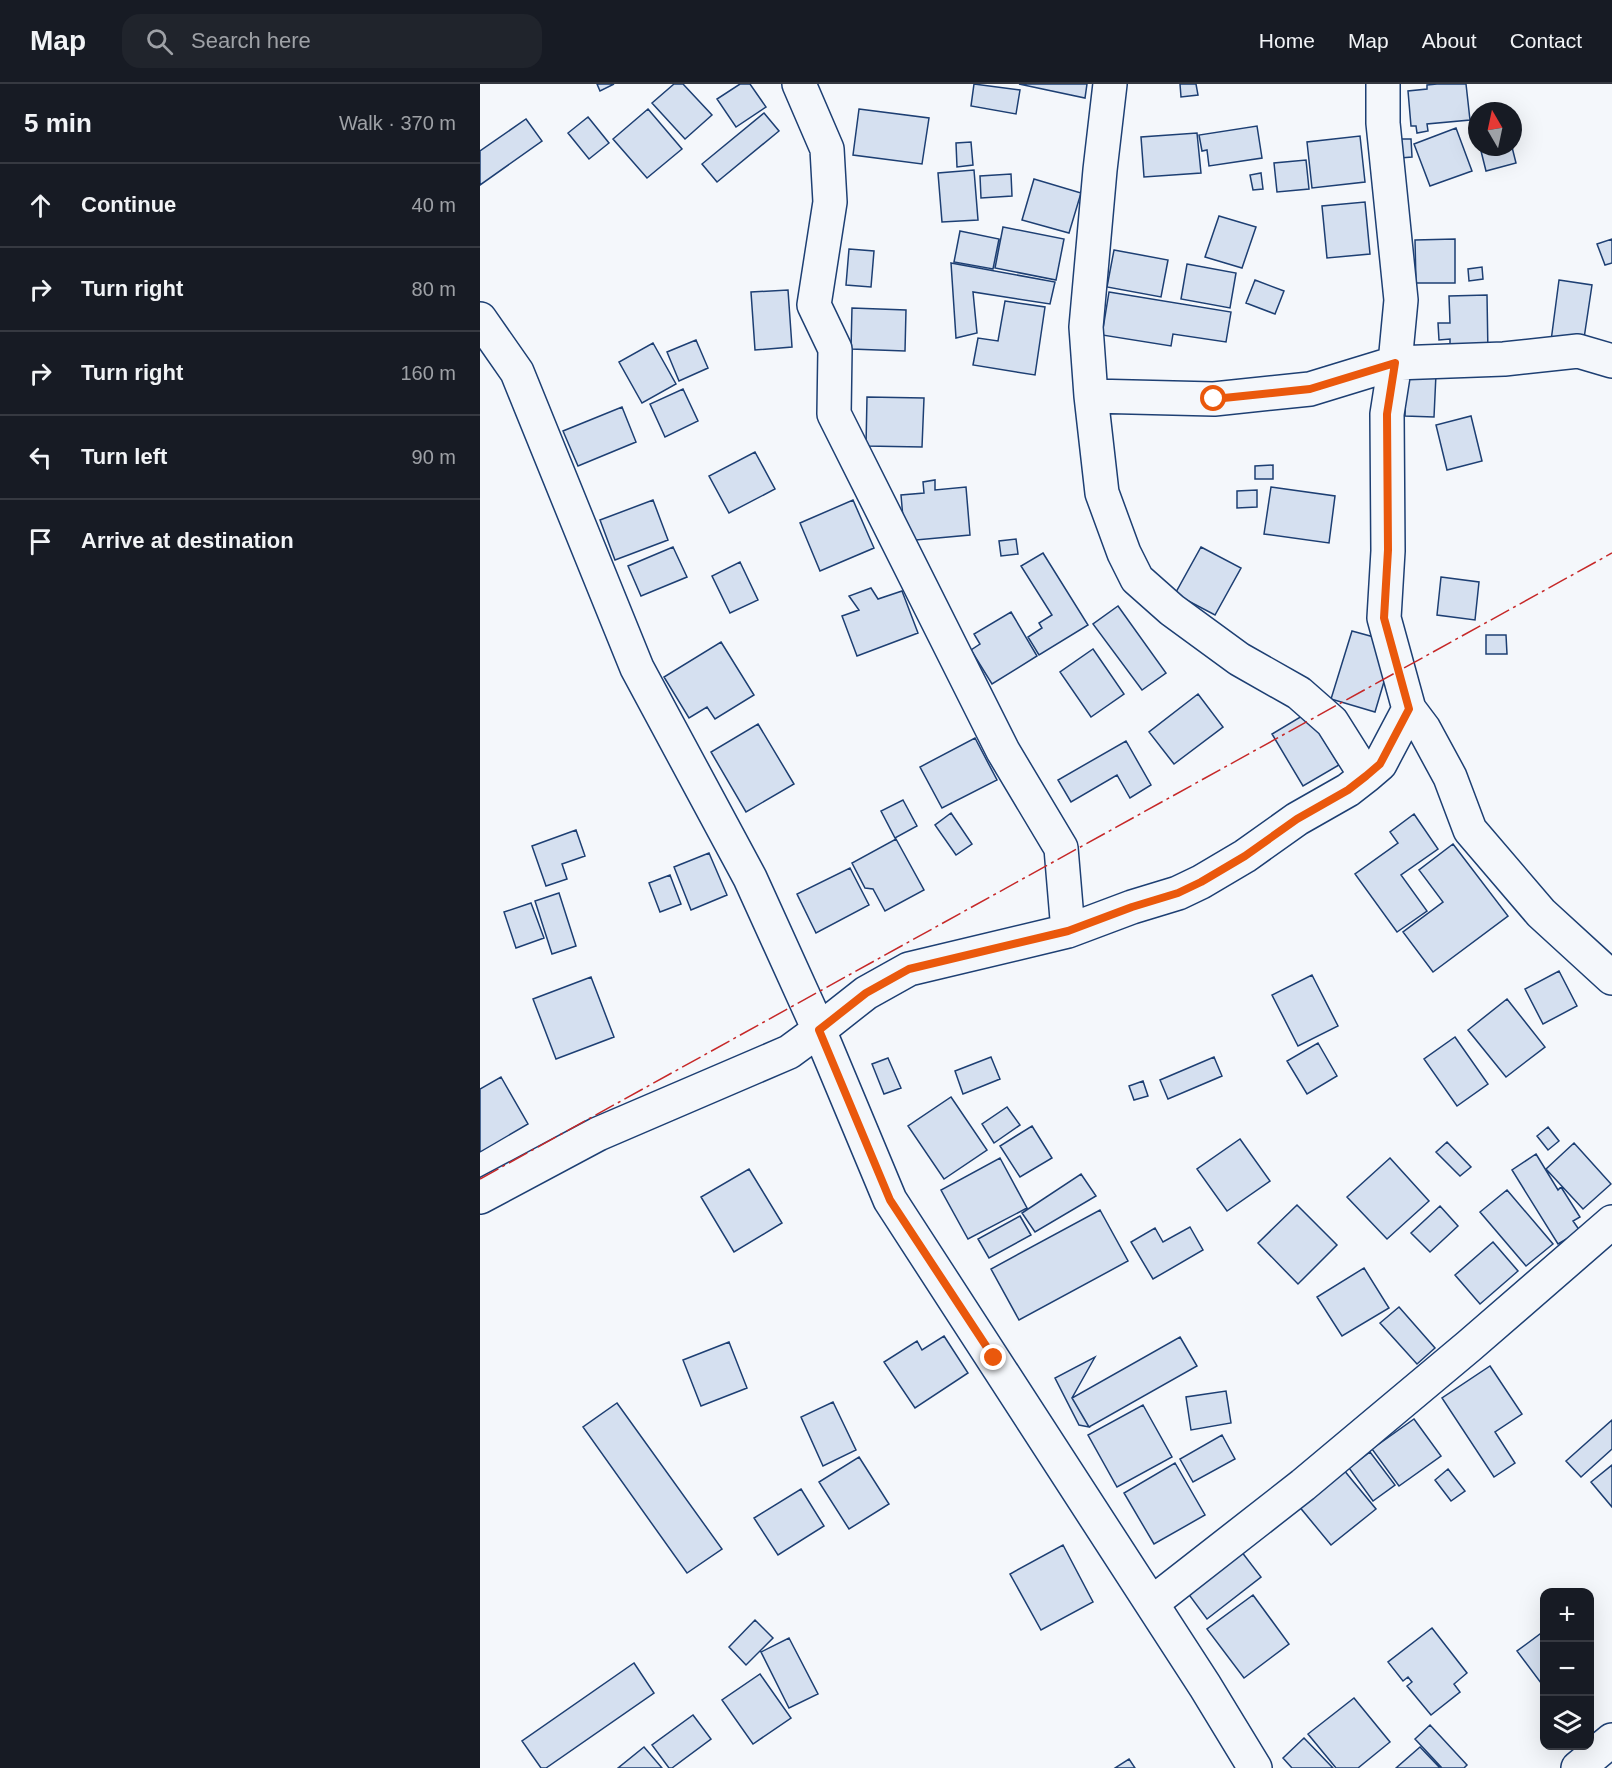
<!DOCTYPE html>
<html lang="en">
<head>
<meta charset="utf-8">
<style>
  :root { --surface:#171b24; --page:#20242c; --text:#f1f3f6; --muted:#9ea1a6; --line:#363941 }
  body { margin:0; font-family:Arial,sans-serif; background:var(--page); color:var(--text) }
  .controls { position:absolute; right:18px; bottom:18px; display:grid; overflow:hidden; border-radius:12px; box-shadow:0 6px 24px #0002 }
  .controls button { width:54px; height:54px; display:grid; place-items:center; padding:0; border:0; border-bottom:2px solid var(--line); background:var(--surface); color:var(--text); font:30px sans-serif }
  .compass { position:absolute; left:988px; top:18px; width:54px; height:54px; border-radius:50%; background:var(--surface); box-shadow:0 6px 24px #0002; rotate:351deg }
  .stop { position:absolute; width:18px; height:18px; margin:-14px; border:4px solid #ea580c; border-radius:50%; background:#fff }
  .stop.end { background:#ea580c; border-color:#fff; box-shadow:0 2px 6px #0008 }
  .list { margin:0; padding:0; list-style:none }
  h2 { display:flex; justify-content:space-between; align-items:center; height:78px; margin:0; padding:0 24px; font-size:26px }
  h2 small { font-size:20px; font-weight:400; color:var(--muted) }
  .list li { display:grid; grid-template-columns:39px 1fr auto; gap:18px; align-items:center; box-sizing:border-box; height:84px; padding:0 24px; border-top:2px solid var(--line) }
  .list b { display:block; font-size:22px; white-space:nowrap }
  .list em { font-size:20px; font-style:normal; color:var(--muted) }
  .icon { flex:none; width:33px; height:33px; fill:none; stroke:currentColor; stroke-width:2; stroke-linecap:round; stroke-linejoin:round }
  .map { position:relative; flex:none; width:1132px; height:1684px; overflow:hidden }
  header { display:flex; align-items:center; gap:36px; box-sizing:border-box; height:84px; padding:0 30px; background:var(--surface); border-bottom:2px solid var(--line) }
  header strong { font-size:28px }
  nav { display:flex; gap:33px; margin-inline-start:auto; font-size:21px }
  .search { width:420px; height:54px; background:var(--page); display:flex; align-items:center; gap:15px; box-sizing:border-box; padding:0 21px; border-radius:18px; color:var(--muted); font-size:22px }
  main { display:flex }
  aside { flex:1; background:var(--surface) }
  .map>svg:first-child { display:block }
</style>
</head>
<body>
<header>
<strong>Map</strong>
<div class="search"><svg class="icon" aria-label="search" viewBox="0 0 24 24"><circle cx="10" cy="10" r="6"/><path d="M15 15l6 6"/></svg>Search here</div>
<nav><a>Home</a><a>Map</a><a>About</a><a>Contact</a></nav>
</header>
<main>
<aside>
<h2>5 min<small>Walk · 370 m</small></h2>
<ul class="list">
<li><svg class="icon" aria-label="ahead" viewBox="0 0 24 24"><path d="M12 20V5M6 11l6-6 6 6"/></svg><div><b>Continue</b></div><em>40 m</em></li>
<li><svg class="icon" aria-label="right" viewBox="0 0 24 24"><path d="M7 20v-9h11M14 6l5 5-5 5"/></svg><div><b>Turn right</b></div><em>80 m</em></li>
<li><svg class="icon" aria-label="right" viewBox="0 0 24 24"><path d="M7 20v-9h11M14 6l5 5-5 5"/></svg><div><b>Turn right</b></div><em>160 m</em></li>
<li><svg class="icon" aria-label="left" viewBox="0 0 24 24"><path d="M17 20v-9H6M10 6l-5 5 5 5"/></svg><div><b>Turn left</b></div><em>90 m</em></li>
<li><svg class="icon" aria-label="arrive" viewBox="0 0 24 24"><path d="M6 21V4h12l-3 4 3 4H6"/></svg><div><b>Arrive at destination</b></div></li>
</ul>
</aside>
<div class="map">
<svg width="1132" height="1684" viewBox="0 0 1132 1684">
  <rect width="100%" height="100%" fill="#f4f7fb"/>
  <!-- building -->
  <path fill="#d5e0f0" stroke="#1d3f73" stroke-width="1.5" d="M117,0H134L120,7Z
    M194,0H203L232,31L205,55L172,19Z
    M260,0H270L286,23L256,43L237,15Z
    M494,0L540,6L536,30L491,22Z
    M539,0H607L605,14Z
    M700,0H716L718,11L701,13Z
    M957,0H986L990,36L947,40L948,47L937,49L936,42H931L928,7L947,5V1Z
    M168,25L202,65L167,94L133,55Z
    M379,25L449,34L442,80L373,71Z
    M284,29L299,47L237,98L222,80Z
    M108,33L129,59L109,75L88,49Z
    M46,35L62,57L0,101V67Z
    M777,42L782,74L729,82L727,66L722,67L719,51Z
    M976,44L992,87L950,102L934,60Z
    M717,49L721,89L664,93L661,53Z
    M880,52L885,98L832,104L827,58Z
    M919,55H931L932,73L920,74Z
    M491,58L493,81L477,83L476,59Z
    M1000,63H1032L1036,79L1006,87Z
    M826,76L829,105L797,108L794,79Z
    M494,86L498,136L462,138L458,89Z
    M781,89L783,105L773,106L770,91Z
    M531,90L532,112L501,114L500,92Z
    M554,95L601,109L589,149L542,136Z
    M885,118L890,170L847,174L842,122Z
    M739,132L776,143L762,184L725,173Z
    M523,143L584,155L576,196L515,184Z
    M480,147L519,155L513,185L474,178Z
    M975,155V199H936L935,156Z
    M1132,155V179L1125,181L1117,160Z
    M369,165L394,167L391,203L366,201Z
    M634,166L688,176L681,213L627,203Z
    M471,179L575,198L570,220L493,208L497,249L476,254Z
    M707,180L756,189L750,224L701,215Z
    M1002,183L1003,195L989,197L988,185Z
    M775,196L804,207L795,230L766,219Z
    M1079,196L1112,201L1103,261L1071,257Z
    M308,206L312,263L275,266L271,208Z
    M629,208L751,228L746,258L693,250L691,262L622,251Z
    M1007,211L1008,271H970V255L959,256L958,239H970L969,212Z
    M525,217L565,223L555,291L493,281L498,254L518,257Z
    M372,224L426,226L425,267L371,265Z
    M216,256L228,284L199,297L187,268Z
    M173,259L196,300L162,319L139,278Z
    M926,289L956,290L954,333L925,332Z
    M203,305L218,337L185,353L170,320Z
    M387,313L444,314L442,363L386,362Z
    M142,323L156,358L98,382L83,347Z
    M991,332L1002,377L967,386L956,341Z
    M275,368L295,405L249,429L229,392Z
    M793,381V395H775V382Z
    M455,396V406L486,403L490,451L425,457L421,411L444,409L443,398Z
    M791,403L855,412L849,459L784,450Z
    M777,406V423L757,424V407Z
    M173,416L188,456L135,476L120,436Z
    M373,416L394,464L340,487L320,439Z
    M536,455L538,470L521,472L519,457Z
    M193,463L207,493L161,512L148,482Z
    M721,463L761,484L735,531L695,510Z
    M563,469L608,541L559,571L548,553L562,544L559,539L572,531L541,482Z
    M260,478L278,516L250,529L232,492Z
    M961,493L999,498L995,536L957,531Z
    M391,504L398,515L422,507L438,549L377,572L362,532L379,526L369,512Z
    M638,522L686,589L662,606L613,540Z
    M531,528L557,572L512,600L491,566L500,560L494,550Z
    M872,547L901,555L911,574L895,628L851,615Z
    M1006,551H1026L1027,570H1006Z
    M241,558L274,611L235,635L227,623L209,634L184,593Z
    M613,565L644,610L611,633L580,588Z
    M718,610L743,643L694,680L669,648Z
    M827,629L859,681L823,702L792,650Z
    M278,640L314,700L266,728L231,668Z
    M495,654L517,696L462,724L440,683Z
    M646,657L671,701L650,714L637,691L591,718L578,696Z
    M423,716L437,742L415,754L401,727Z
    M471,729L492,760L476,771L455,741Z
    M934,730L958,765L921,791L947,827L917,848L875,790L918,759L910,748Z
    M96,746L105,772L82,780L87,795L66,802L52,762Z
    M416,755L444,806L405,827L393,805L385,804L372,779Z
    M973,760L1028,832L953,888L923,848L963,818L939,786Z
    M229,769L247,811L211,826L194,783Z
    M370,784L389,821L336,849L317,810Z
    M190,791L201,820L180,828L169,799Z
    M79,809L96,862L72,870L55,817Z
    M51,819L64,854L36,864L24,828Z
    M1079,887L1097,922L1063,940L1045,905Z
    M832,891L858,942L818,962L792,911Z
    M111,893L134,953L76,975L53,915Z
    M1027,915L1065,963L1026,993L988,946Z
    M975,953L1008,1000L977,1022L944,975Z
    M838,959L857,992L827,1010L807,977Z
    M511,973L520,995L483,1010L475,987Z
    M734,973L742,992L688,1015L680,996Z
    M408,974L421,1004L404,1010L392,980Z
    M21,993L48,1040L0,1068V1005Z
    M663,997L668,1012L654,1016L649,1002Z
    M471,1013L507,1066L464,1095L428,1042Z
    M527,1023L540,1041L514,1059L502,1040Z
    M552,1042L572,1074L540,1093L520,1062Z
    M1068,1043L1079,1057L1068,1066L1057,1052Z
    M760,1055L790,1097L747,1127L717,1085Z
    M967,1058L991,1083L980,1092L956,1068Z
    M1094,1059L1131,1100L1103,1125L1066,1085Z
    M1056,1070L1078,1106L1081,1103L1100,1133L1093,1137L1100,1147L1078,1160L1032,1086Z
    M520,1074L547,1124L488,1155L461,1106Z
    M910,1074L949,1117L907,1155L867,1113Z
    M269,1085L302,1139L254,1168L221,1113Z
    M601,1090L616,1112L555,1148L542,1129Z
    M1027,1106L1073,1160L1046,1182L1000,1128Z
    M817,1121L857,1161L818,1200L778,1159Z
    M960,1122L978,1142L950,1168L931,1149Z
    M620,1126L648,1177L539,1236L511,1185Z
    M540,1132L551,1151L509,1174L498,1155Z
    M710,1143L723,1166L673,1195L651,1158L675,1144L683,1158Z
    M1013,1158L1038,1187L1000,1220L975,1191Z
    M884,1184L909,1224L862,1252L837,1213Z
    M919,1223L955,1264L937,1280L900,1239Z
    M464,1252L488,1289L435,1324L404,1278L437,1257L442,1266Z
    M700,1253L717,1282L609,1343L592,1314Z
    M249,1258L267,1304L221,1322L203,1276Z
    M615,1273L592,1314L609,1343L599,1341L575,1294Z
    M1010,1282L1042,1330L1015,1348L1035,1379L1014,1393L962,1314Z
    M746,1307L751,1339L711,1346L706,1313Z
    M353,1318L376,1366L343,1382L321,1333Z
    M137,1319L242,1465L207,1489L103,1343Z
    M663,1321L692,1373L637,1403L608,1351Z
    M934,1335L961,1372L919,1402L892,1365Z
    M1132,1336V1365L1101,1393L1086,1377Z
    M742,1351L755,1375L713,1398L700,1375Z
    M890,1368L915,1401L893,1417L869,1384Z
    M379,1373L409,1420L369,1445L339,1398Z
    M695,1379L725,1431L674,1460L644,1409Z
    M1132,1381V1423L1111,1398Z
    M863,1385L896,1425L851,1461L818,1421Z
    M968,1385L985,1407L971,1417L955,1396Z
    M321,1405L344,1442L298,1471L274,1434Z
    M583,1461L613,1518L561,1546L530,1490Z
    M761,1467L781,1493L727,1535L707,1508Z
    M773,1511L809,1560L764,1594L727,1545Z
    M275,1536L293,1554L266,1581L249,1563Z
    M952,1544L987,1589L974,1600L980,1608L951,1631L927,1602L932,1598L928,1593L923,1597L908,1578Z
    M1064,1547V1603L1037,1567Z
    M309,1554L338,1610L309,1624L281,1568Z
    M154,1579L174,1609L66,1684H61L42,1657Z
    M280,1590L311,1634L273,1660L242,1616Z
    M874,1614L910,1658L878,1684H856L828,1650Z
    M213,1631L231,1655L192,1684H189L172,1661Z
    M950,1641L987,1681L984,1684H962L935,1655Z
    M824,1654L853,1684H812L803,1674Z
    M164,1663L182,1684H138Z
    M940,1663L960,1684H916Z
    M649,1675L655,1684H635Z"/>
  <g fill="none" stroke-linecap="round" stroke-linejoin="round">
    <!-- minor casing -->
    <g stroke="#1d3f73" stroke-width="36">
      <path id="minor" d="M319,0L347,65L350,118L334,221L355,265L354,330L523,667L581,764L588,847
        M630,0L620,86L606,243L611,312L622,409L644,469L657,495L692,526L759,575L819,609L852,638L886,692
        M903,0V39L921,216L915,279L907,330L908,467L904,534L929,625L944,645L970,693L990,746L1061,829L1132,894
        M0,235L37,288L157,584L270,794L339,946L309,968L118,1050L0,1113
        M611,312L734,315L830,305L915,279L1024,275L1098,267L1132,277
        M672,1519L823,1401L989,1262L1132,1138
        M775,1684L725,1602L410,1116L339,946L386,909L429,885L588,847L652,823L698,809L721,798L765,772L817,735L868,706L886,692L900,680L929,625"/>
    </g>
    <!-- major casing -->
    <g stroke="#1d3f73" stroke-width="36">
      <path id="major" d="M1098,1684L1132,1656"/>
    </g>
    <!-- minor -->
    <use href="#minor" stroke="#f4f7fb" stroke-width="33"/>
    <!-- major -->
    <use href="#major" stroke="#f4f7fb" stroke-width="33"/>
    <!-- power -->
    <path stroke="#c62828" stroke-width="1.5" stroke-dasharray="21 4.5 3 4.5" stroke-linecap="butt" d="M0,1095L1132,469"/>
  </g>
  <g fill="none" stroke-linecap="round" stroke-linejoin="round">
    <!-- route -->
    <path stroke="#ea580c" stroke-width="8" d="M514,1274L410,1116L339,946L386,909L429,885L588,847L652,823L698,809L721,798L765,772L817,735L868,706L886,692L900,680L929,625L904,534L908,466L907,330L915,279L830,305L734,315"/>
  </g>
</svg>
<div class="controls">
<button>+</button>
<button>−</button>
<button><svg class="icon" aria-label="layers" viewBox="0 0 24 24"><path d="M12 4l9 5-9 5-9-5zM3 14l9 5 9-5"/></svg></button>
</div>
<svg class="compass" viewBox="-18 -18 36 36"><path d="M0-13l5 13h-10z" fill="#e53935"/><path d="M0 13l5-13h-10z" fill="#9ea1a6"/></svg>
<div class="stop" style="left:734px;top:315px"></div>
<div class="stop end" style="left:514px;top:1274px"></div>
</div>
</main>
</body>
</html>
